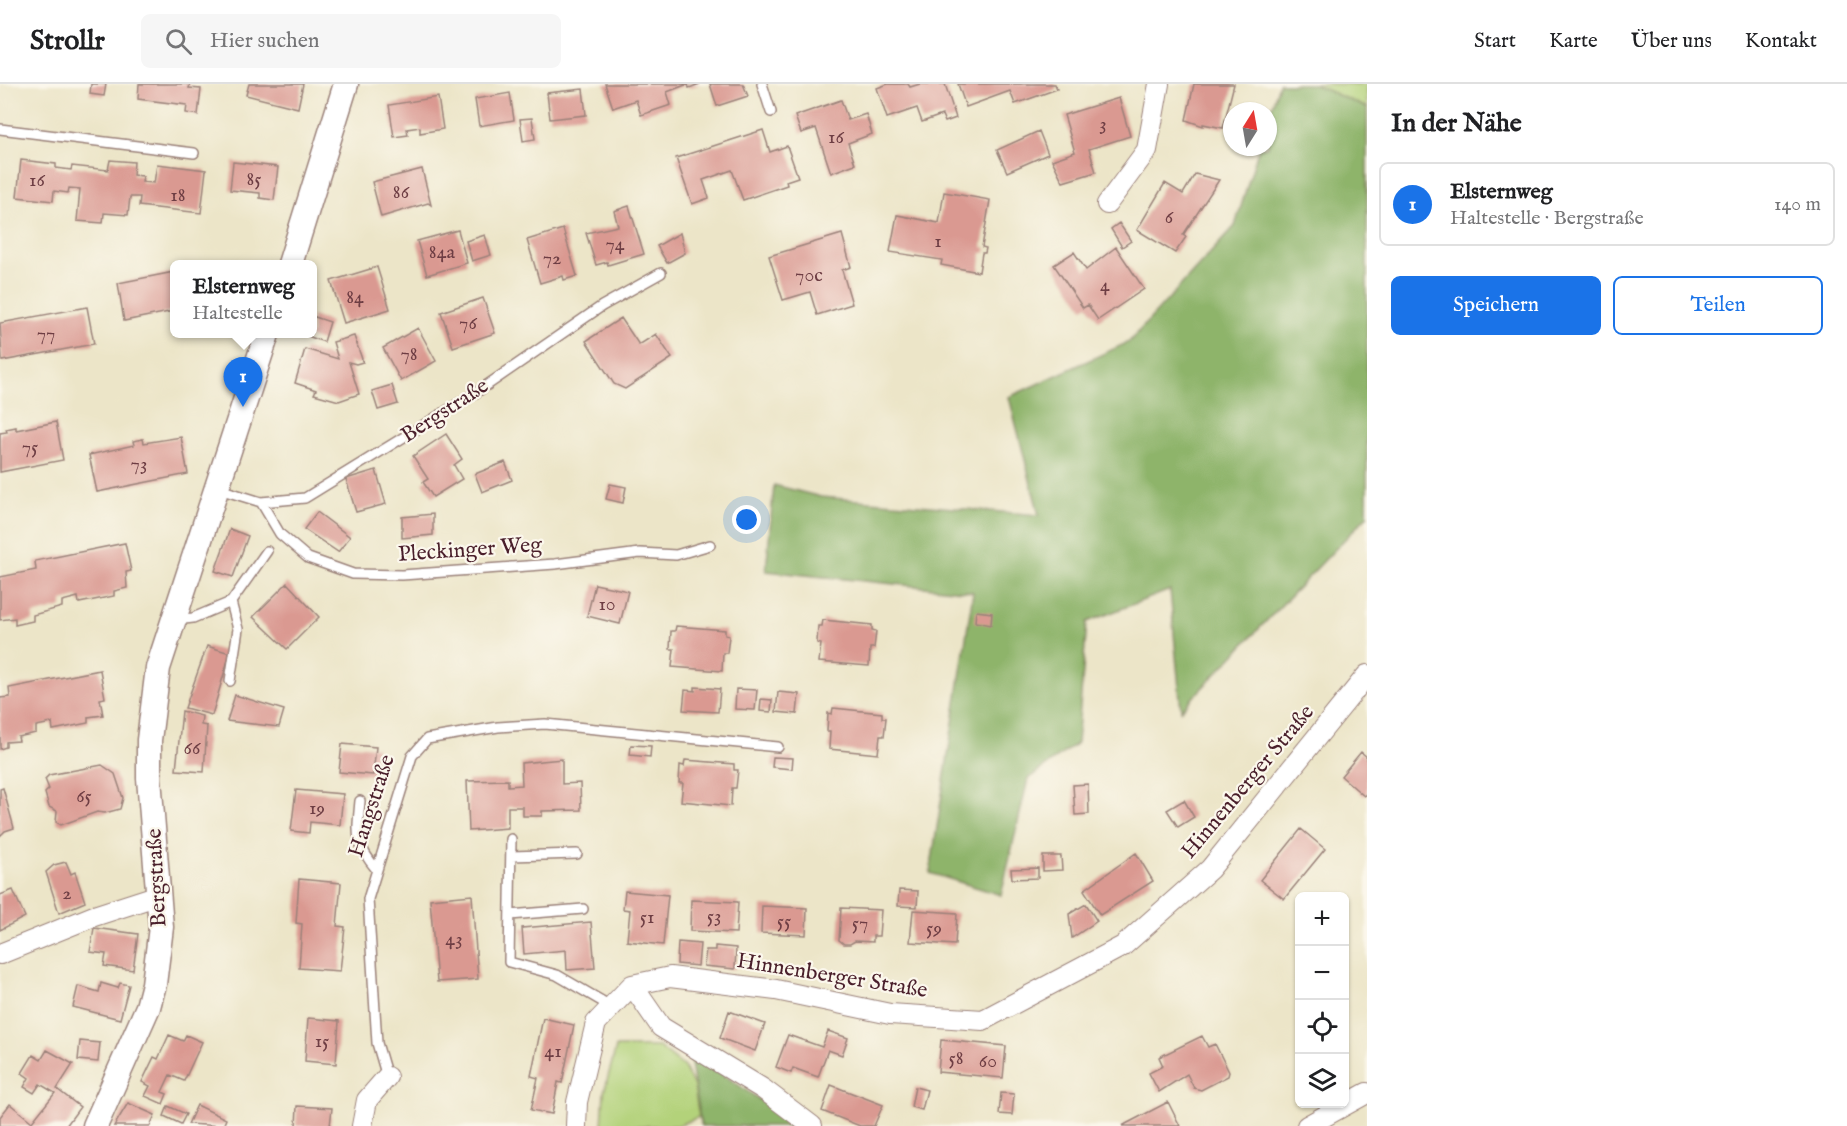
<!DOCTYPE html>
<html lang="de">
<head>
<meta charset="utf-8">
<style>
  :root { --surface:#fff; --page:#f6f6f6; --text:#202124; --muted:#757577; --line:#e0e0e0; --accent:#1a73e8 }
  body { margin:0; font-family:"IM FELL English",serif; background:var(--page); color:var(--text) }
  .controls { position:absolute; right:18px; bottom:18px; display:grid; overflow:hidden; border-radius:9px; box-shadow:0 2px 4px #0004 }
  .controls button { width:54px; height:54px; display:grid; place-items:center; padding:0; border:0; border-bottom:2px solid var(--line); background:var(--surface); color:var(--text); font:30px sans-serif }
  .compass { position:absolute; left:1223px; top:18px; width:54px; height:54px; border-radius:50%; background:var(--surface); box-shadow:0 2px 4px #0004; rotate:11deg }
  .you { position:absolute; left:747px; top:436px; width:21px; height:21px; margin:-15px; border:4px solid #fff; border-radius:50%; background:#1a73e8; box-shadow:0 0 0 9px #1a73e833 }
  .badge { display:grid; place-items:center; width:39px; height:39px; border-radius:50%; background:var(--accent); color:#fff; font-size:20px; font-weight:700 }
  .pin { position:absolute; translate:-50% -50px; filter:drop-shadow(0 2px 3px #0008) }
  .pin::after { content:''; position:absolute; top:32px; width:21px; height:18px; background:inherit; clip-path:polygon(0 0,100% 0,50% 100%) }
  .popup { position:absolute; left:170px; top:176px; width:147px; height:78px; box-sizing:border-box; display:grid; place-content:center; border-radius:9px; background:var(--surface); filter:drop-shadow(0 2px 4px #0005); font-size:20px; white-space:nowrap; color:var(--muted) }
  .popup b { font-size:22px; color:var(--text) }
  .popup::after { content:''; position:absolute; left:50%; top:100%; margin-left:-12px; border:12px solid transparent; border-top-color:var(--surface) }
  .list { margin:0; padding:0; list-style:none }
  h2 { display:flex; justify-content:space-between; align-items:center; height:78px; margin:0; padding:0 24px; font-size:26px }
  h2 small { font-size:20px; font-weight:400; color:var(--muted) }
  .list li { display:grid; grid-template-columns:39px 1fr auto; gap:18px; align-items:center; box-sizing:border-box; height:84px; margin:0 12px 12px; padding:0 12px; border:2px solid var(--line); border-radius:9px }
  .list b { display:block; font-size:22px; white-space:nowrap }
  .list p { margin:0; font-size:20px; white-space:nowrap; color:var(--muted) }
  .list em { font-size:20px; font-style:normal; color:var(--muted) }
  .actions { display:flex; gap:12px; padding:18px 24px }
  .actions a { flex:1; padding:14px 0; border:2px solid var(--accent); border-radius:9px; text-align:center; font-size:21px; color:var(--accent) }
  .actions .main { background:var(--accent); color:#fff }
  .icon { flex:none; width:33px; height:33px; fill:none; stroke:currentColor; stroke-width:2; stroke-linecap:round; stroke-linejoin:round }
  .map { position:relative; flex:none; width:1367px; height:1042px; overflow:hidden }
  header { display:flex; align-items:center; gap:36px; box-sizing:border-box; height:84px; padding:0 30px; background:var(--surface); border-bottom:2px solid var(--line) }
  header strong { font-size:28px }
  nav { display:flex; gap:33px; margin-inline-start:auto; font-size:21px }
  .search { width:420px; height:54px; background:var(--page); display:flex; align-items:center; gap:15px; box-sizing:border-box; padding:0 21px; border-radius:9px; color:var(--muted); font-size:22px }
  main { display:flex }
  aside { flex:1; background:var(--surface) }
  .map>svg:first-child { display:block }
</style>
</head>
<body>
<header>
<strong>Strollr</strong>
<div class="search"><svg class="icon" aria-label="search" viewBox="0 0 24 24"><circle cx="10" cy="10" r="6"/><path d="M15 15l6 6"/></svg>Hier suchen</div>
<nav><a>Start</a><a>Karte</a><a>Über uns</a><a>Kontakt</a></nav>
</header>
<main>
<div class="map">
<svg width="1367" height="1042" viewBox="0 0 1367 1042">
  <rect width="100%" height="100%" fill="#fbf7ec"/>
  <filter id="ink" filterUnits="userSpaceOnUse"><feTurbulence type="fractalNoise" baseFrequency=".0167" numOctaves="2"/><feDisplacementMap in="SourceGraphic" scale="12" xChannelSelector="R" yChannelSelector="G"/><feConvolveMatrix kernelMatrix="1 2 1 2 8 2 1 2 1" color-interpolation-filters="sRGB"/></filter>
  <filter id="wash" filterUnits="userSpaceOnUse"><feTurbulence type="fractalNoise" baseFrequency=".008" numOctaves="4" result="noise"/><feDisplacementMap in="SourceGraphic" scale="24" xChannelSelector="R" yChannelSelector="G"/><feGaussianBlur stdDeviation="1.35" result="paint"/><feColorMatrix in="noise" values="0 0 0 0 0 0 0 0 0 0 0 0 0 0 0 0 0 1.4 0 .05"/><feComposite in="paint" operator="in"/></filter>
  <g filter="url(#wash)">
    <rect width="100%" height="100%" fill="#ece5c8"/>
    <!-- green -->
    <path fill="#b3d27a" stroke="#7e7852" stroke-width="1.5" d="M1313,0H1367V24Z
      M616,963H659L684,983L694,1002L699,1033L676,1042H602L604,1008Z"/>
    <!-- forest -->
    <path fill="#8eb46a" stroke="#6c6a4a" stroke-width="1.5" d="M1279,0H1313L1367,24V432L1181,626L1170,506L1087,538L1077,659L1028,695L1001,811L930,789L973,508L766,487L774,401L821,413L1039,431L1009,313L1129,258L1235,142L1259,63H1268V34Z
      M689,967L798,1042H701Z"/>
    <g id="blocks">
      <!-- building -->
      <path fill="#da9991" d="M91,0H106L104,12L90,10Z
        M139,0H190L189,4L201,5L198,31L186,29L187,21L138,15Z
        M249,0H303L298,24L246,11Z
        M605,0H700L689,4L688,0L667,8L671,21L641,31L636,16L613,24Z
        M710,0H743L748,12L717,22Z
        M888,0H908L910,3L920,0H945L956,34L945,38L942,31L922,38L917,24L887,34L877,4Z
        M958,0H1055L1057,5L1015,20L1010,7L966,23Z
        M1194,0H1234L1223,44L1203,40V42L1186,36Z
        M583,5L586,31L550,35L547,9Z
        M510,9L514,36L479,42L475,15Z
        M438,13L443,45L420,49V43L407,45L408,51L394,53L389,21Z
        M1119,14L1130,52L1089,65L1096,88L1063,98L1052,76L1075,68L1064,31Z
        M841,16L848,36L866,30L872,50L848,59L855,80L831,89L816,44L801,49L795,32Z
        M532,34L535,55L523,57L520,35Z
        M763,46L770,68L787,62L798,93L786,97L787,101L743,116L732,86L703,96L709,114L692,120L676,74Z
        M1039,47L1048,70L1007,88L997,66Z
        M21,76L56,80V84L71,86L72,82L108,86L110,76L134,78L133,91L143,92L142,98L154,99L157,80L206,86L201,129L139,122L140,113H130L128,131L104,129L103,139L77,137L80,105L69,104L68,109L54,107L53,117L17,113Z
        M233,78L278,83L274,116L260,114V109L230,106Z
        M422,85L431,121L428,119L381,133L372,98Z
        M1195,90L1219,96L1183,151L1186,153L1175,169L1137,146L1165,99L1183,110Z
        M944,108L990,116L982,163L986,164L985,169H982L979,188L941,181L942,176L890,168L897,131L939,139Z
        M629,122L644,170L608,181L607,178L596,181L586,149L618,142L614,127Z
        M1119,139L1131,157L1122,163L1111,145Z
        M563,145L577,192L564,196L563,192L540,199L527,156Z
        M458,146L467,179L427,191L417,157Z
        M680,149L685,169L667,179L657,162Z
        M842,150L851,183L842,186L852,220L817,231L810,208L783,216L769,172Z
        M485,151L491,171L472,177L466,157Z
        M1116,163L1144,205L1098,236L1088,221L1083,224L1054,181L1074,168L1086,186Z
        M377,183L390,225L344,239L331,197Z
        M174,188V227L124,237L118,199Z
        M483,214L495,249L453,263L441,228Z
        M87,223L94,260L2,277L0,239Z
        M312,232L330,238L324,258L302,250H312Z
        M621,234L639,261L656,250L672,274L625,305L614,300L586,257Z
        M418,244L436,277L401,297L383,264Z
        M354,252L363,278L356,280L349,278L359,310L339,317L314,310L316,306L295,299L305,265L338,275L333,258Z
        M392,301L398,320L378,326L372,307Z
        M56,338L63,376L0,388V349L7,348L6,345L16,343V346Z
        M446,350L462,375L454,381L462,395L433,413L423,398L428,395L413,372Z
        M181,353L188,390L97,408L89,371L134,361L133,357L143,355L144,359Z
        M505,378L512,396L482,408L475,390Z
        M376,386L386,420L356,428L346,395Z
        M610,400L626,403L623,419L606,415Z
        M317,428L350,453L338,468L304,445Z
        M433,430V451L402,454V433Z
        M230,445L248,452L233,493L215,487Z
        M125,459L131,487L126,488L127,504L114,507V512L79,519L78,513L62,517V523L33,531V537L15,541V534L0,536V493L36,486L35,477Z
        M287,499L319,533L287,565L253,533Z
        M595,500L628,507L620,540L587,532Z
        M976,527L992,529L991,541L975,538Z
        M823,536L872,541V546L876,547L874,564H870L869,582L819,578L821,560L817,559L818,542H822Z
        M676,542L725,546V551L729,552L727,569H723L722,587L672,583L674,565H670L671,547H675Z
        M207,562L230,569L212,631L185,624Z
        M100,586L105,614L100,615L103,631L88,633V639L53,646L52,639L36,642V649L18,653L19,657L6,658V663L0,665V614L10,613L9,604Z
        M695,603L720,605L718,628L683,626L685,606L695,607Z
        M736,605L757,606L755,626L735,625Z
        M778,608L799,610L797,630L776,628Z
        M235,611L284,626L279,643L227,637Z
        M761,615L772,616L771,628L760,627Z
        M833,624L882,629V634H886L884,652H880L878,670L829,665L830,647H827L828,629L832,630Z
        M182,627L202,632L201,641L207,642L204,688L176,686Z
        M342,660L376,663L373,691L339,688Z
        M631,661L651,662L650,673L630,671Z
        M1361,668L1367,673V709L1364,712L1341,692Z
        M773,673L793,674L792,685L772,683Z
        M562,675V700L580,699L581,726L542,727V732H523V723H508V744L469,747L467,697L508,696V702L522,701L521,679Z
        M685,676L734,680V686H738L736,704H732L731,722L681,717L683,699H679L680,681L684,682Z
        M102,681L115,690L123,714L120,725L105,729L97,728L61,741L56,738L57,727L49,723L45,709L49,705L45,695L49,691Z
        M1088,700L1089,730L1075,731L1073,701Z
        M3,704L14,744L5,747L0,752V705Z
        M296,706L343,710L340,741L310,738L309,749L291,747Z
        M1184,716L1194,733L1178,743L1167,726Z
        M1301,745L1325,765L1284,815L1260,796Z
        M1136,769L1153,797L1100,831L1084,806Z
        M1043,772H1061L1062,786L1043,787Z
        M66,778L71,790L75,788L85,818L59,829L46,788L54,781Z
        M1038,784V794L1012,795L1011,785Z
        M299,795L341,799L337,842L345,843L340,887L299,884L302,840L296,839Z
        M13,806L25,833L0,846V811Z
        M899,806L918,807L917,823L898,822Z
        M625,807L668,811L663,861L627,857L630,826L623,825Z
        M472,811L478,895L437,898L430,815Z
        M691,816L738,818L736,849L690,847Z
        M1086,820L1097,837L1072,854L1069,830Z
        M762,822L807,824L806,851L761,849Z
        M841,824L881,826L879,852H873V858L855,857L850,860H844L839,856Z
        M913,826L957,829L955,861L910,858Z
        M591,838L595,884L567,886L566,866L524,870L522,844Z
        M94,844L138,850L133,886L104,882L106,870L90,868Z
        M678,858L700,860L698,882L677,880Z
        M715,862L736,864L735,885L704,882L706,866H715Z
        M101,899L118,904L120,899L129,901L120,935L73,923L78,902L99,908Z
        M729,927L765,940L755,967L720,954Z
        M308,934L339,937L336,980L305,977Z
        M543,934L574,941L562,999L558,998L552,1030L531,1026L538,994L531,992Z
        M828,947L848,954L842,971L828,966L818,993L793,984L791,989L776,983L788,951L822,963Z
        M169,951L183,957L186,951L202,958L184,997L170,991L162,1008L167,1010L163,1020L145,1012L150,1002L142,998L154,973L158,975Z
        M1202,952L1208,963L1215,960L1229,988L1228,992L1201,1006L1194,1004L1187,990L1159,1008L1149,989L1163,982L1159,973Z
        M941,956L1006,962L1003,994L938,988Z
        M80,957L100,959L98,978L78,976Z
        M47,966L73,980L57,1005L80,1023L66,1042H0V1033L10,1020L32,1038L55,1009L40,1000L34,1009L24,1003L29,994L22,989L33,971L41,976Z
        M831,1001L883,1021L874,1042H860L822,1027Z
        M915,1003L927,1006L922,1026L911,1023Z
        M1001,1009L1014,1010L1012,1031L999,1030Z
        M1168,1018L1180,1042H1122Z
        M128,1019L155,1031L150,1042H114Z
        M197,1021L226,1035L223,1042L188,1040Z
        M168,1022L186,1030L181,1040L164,1032Z
        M297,1022L332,1024L330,1042H296Z"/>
    </g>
  </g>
  <g filter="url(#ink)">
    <use href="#blocks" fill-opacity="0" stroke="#9b827a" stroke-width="1.5"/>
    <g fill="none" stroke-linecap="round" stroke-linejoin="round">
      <!-- service casing -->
      <g stroke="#9b827a" stroke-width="12">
        <path id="service" d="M762,0L771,28
          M0,45L194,69
          M219,405L261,418L305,414L477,308L602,222L661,189
          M261,418L280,450L308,474L353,490L402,491L555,480L640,469L676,471L710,461
          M176,536L193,534L231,518L267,467
          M230,597L238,545L231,518
          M360,717C357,750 354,759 377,786
          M511,755L509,878L557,891L612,923
          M511,772L577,770
          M510,831L583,825
          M387,993L377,959L368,815L412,672L427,655L498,643L545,640L778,663"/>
      </g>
      <!-- minor casing -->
      <g stroke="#9b827a" stroke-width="22">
        <path id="minor" d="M1107,120L1147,66L1159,0
          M0,870L94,832L159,811
          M632,901L661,943L763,1005L812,1042
          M362,1042L367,1016L387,993
          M576,1042L577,1018L596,939L632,901L670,893L776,906L890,930L983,936L1123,862L1210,785L1367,591
          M1307,1042L1367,1009"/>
      </g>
      <!-- tertiary casing -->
      <g stroke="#9b827a" stroke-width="27">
        <path id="tertiary" d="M290,180L346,0
          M95,1042L148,923L154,900L161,843L149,694V656L158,584L267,250"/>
      </g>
      <!-- service -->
      <use href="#service" stroke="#fff" stroke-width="9"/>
      <!-- minor -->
      <use href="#minor" stroke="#fff" stroke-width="20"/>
      <!-- tertiary -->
      <use href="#tertiary" stroke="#fff" stroke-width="24"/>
    </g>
  </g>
  <g text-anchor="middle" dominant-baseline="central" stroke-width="4.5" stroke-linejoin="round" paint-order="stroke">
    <!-- number labels -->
    <g font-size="20" fill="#6e3e44">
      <text x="1103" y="40">3</text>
      <text x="836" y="53">16</text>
      <text x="254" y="95">85</text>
      <text x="37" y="96">16</text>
      <text x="401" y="108">86</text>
      <text x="178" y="111">18</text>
      <text x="1169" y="133">6</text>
      <text x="938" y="157">1</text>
      <text x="615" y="160">74</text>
      <text x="442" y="168">84a</text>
      <text x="552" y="174">72</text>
      <text x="809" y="191">70c</text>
      <text x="1105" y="201">4</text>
      <text x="355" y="213">84</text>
      <text x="468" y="239">76</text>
      <text x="46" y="250">77</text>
      <text x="409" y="270">78</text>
      <text x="30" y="363">75</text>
      <text x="139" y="380">73</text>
      <text x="607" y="520">10</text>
      <text x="192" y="664">66</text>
      <text x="84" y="712">65</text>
      <text x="317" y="724">19</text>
      <text x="67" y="809">2</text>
      <text x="714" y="832">53</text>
      <text x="647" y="833">51</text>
      <text x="784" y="837">55</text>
      <text x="860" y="839">57</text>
      <text x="934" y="844">59</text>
      <text x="454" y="855">43</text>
      <text x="322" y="957">15</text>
      <text x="553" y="967">41</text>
      <text x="956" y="974">58</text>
      <text x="988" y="977">60</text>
    </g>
    <!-- street labels -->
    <g font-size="22" fill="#4a1f2b" stroke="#fbf7ec">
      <text transform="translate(445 327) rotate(-33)">Bergstraße</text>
      <text transform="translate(470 466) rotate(-4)">Pleckinger Weg</text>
      <text transform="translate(1248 698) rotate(-50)">Hinnenberger Straße</text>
      <text transform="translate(372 722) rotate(-72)">Hangstraße</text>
      <text transform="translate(157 794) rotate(-93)">Bergstraße</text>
      <text transform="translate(832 892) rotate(9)">Hinnenberger Straße</text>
    </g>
  </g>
</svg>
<div class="controls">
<button>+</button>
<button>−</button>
<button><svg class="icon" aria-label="locate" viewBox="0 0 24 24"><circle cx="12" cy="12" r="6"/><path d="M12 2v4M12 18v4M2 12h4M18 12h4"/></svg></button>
<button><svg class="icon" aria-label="layers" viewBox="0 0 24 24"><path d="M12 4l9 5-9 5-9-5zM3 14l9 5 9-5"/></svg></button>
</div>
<svg class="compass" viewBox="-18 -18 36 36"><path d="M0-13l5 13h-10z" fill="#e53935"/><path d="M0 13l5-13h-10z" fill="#757577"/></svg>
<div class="you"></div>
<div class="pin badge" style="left:243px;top:323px">1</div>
<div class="popup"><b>Elsternweg</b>Haltestelle</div>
</div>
<aside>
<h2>In der Nähe<small></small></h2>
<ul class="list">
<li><span class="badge">1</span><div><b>Elsternweg</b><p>Haltestelle · Bergstraße</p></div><em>140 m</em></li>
</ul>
<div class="actions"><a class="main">Speichern</a><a>Teilen</a></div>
</aside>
</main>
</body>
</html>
